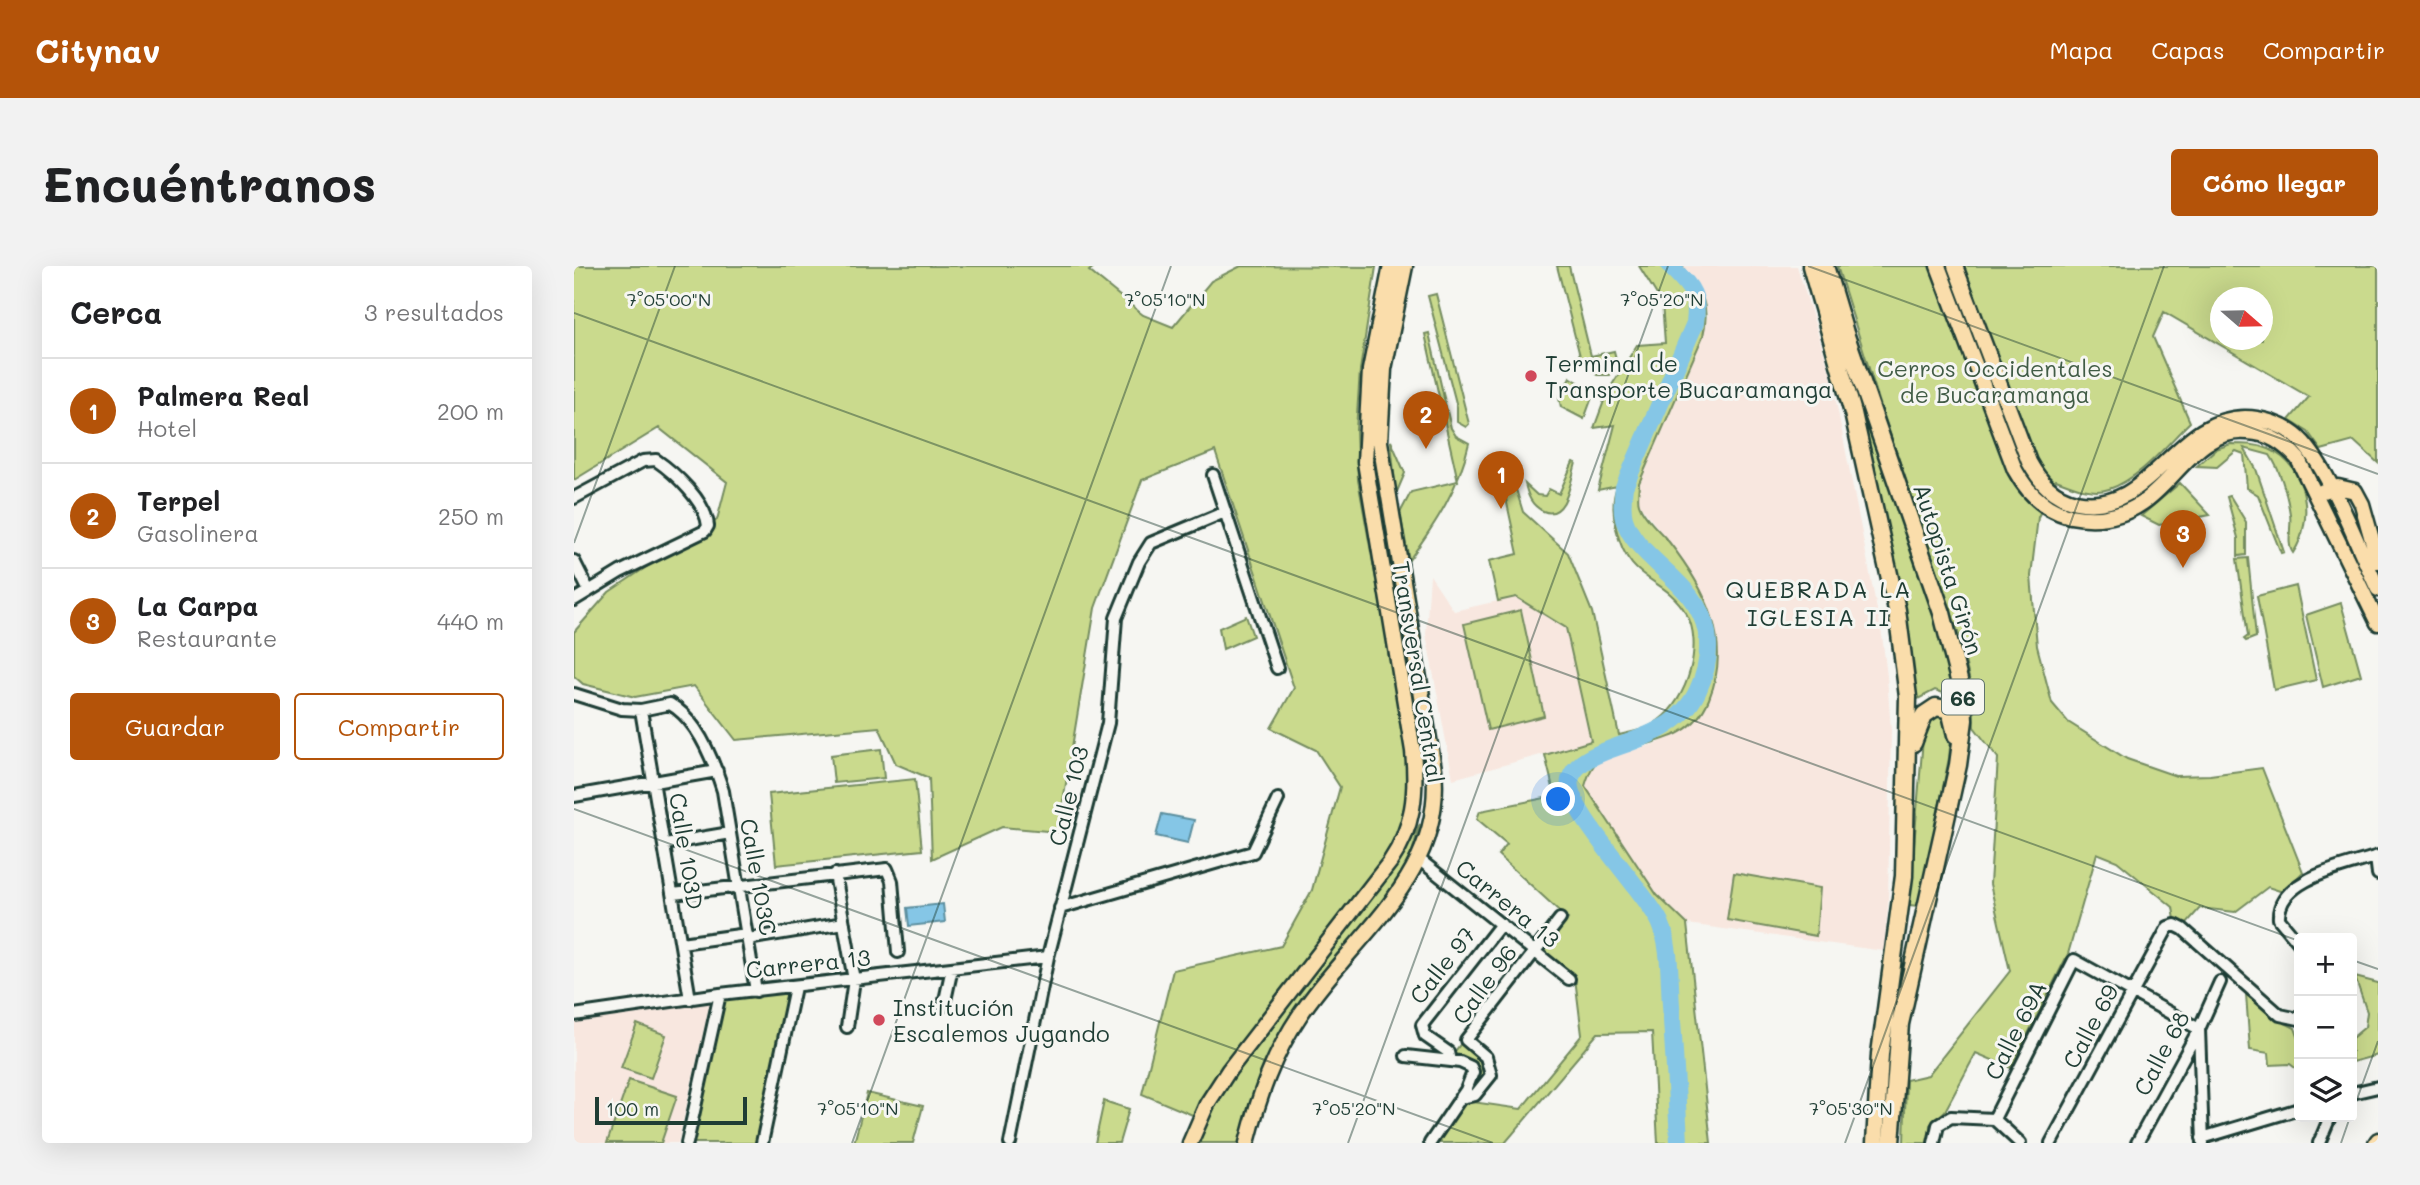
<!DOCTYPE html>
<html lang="es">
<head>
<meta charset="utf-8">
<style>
  :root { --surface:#fff; --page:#f2f2f2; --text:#202124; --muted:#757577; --line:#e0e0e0; --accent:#b45309 }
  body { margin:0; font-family:Mali,sans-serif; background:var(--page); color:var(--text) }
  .controls { position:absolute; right:21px; bottom:21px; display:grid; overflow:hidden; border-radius:7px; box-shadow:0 7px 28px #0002 }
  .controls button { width:63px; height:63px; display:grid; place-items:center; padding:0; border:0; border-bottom:2px solid var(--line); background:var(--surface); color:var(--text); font:35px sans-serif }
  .compass { position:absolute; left:1636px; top:21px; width:63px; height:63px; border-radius:50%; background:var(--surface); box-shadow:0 7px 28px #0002; rotate:110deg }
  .scale { position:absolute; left:21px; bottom:18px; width:152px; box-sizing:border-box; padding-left:7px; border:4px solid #1f3d34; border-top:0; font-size:19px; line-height:24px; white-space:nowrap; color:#1f3d34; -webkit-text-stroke:5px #f6f6f2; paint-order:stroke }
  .you { position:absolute; left:985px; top:534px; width:24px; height:24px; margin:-18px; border:5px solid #fff; border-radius:50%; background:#1a73e8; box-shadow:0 0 0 10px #1a73e833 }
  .badge { display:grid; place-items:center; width:46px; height:46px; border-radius:50%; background:var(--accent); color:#fff; font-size:23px; font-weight:700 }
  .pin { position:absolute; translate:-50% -58px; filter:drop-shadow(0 2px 4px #0008) }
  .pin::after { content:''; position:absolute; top:37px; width:24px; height:21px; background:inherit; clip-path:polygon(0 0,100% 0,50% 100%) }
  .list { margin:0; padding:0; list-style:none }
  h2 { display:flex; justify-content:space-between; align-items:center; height:91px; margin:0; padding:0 28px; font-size:30px }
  h2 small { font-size:23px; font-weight:400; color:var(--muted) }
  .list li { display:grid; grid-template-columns:46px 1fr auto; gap:21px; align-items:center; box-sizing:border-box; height:105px; padding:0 28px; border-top:2px solid var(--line) }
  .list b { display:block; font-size:26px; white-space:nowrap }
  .list p { margin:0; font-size:23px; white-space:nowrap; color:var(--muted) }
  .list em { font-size:23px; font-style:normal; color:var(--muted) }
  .actions { display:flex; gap:14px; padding:21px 28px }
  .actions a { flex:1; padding:16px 0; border:2px solid var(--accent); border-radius:7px; text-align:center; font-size:24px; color:var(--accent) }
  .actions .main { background:var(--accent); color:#fff }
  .icon { flex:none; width:38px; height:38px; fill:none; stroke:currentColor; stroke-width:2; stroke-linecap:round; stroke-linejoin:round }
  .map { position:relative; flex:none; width:1804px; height:877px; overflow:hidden; border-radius:7px }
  header { display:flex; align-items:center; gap:42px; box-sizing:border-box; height:98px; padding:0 35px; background:var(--accent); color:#fff }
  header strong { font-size:33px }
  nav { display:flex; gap:38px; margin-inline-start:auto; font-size:24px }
  .intro { display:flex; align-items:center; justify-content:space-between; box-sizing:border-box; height:168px; padding:0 42px }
  h1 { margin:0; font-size:49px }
  .button { padding:18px 32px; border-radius:7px; background:var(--accent); color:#fff; font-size:24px; font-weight:700 }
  main { display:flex; gap:42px; padding:0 42px }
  aside { flex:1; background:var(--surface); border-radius:7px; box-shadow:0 7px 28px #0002 }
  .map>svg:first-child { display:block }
</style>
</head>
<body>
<header>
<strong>Citynav</strong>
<nav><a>Mapa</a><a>Capas</a><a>Compartir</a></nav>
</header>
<div class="intro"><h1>Encuéntranos</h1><a class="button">Cómo llegar</a></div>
<main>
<aside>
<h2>Cerca<small>3 resultados</small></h2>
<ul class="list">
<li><span class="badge">1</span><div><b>Palmera Real</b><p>Hotel</p></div><em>200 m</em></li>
<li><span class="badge">2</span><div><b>Terpel</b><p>Gasolinera</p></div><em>250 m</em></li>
<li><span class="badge">3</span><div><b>La Carpa</b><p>Restaurante</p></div><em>440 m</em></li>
</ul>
<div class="actions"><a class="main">Guardar</a><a>Compartir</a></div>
</aside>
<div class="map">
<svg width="1804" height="877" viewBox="0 0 1804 877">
  <rect width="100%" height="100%" fill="#f6f6f2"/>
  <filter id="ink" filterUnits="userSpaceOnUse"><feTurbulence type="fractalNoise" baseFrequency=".0143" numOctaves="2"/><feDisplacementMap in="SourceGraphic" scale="14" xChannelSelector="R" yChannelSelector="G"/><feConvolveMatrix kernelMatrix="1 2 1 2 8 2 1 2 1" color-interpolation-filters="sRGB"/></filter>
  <g filter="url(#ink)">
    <!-- built -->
    <path fill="#f8e7df" d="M1108,0H1223L1257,110L1308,369L1313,410L1317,464L1314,640L1310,685L1113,658L1083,629L1011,520L1014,508L1026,494L1084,477L1118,458L1144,411L1101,284L1065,238V217L1129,70L1134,48L1126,25Z
      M856,309L880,345L941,331L992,362L1017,475L879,513L852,368Z
      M136,736L104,877H0V757Z"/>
    <!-- green -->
    <path fill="#cada8d" stroke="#748c60" stroke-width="2" fill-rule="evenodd" d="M0,0H521L515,5L569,49L599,61L637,15L667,0L802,1L786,104L782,164L784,214L833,485L837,522L833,550L821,577L621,850L568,828L599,704L707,680L738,624L766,521L742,484L697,462L720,422L641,185L568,214L521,342L484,566L428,561L358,593L355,512L322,498L305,461L162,474L120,420L61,431L9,418L0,410V366L35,326L143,254L153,216L85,162L0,214Z
      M983,0H995L1017,90L1040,85L1042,93L1035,109H1023L1007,94Z
      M1065,0H1108C1127,26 1137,37 1129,70L1065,217C1065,222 1063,233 1065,238C1069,251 1086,265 1095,276C1131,322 1159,374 1135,433C1115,482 1066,473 1027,493C1018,498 1014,510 1011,520L1083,629L1113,658L1137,877H1084L1078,766L1024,767L931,877H863L892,835L947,843L1008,769L1001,712L968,686L994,653L924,589L933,578L903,553L906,545L981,530L971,489L1017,475L992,362L942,331L924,335L915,295L944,288L928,214L933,213L941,220L949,246L994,287L1018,346L1045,469C1060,466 1073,463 1085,454C1114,433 1130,378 1112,347C1089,308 1055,320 1042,262C1039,249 1038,233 1043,220L1024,224L1041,159L1020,162L1033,127L1063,79L1091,77L1088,37Z
      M1263,0H1804V197L1780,175L1747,184L1734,166L1715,154L1735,131L1590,46L1579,71L1616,156C1593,178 1567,212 1535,223C1518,229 1498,220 1482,214L1464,251L1457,310L1463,380L1478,437L1494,456L1553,493L1602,510L1636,509L1688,502L1729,606L1709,626L1694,621L1661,646L1626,642L1613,657L1601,654L1599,641L1543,595L1523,587L1494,688L1437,802L1402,787L1371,845L1356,859L1355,877H1330L1332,814L1354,809L1436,705L1416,618L1424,492L1400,461L1399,429L1385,369L1309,147ZM1646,32H1688V74H1646Z
      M862,28L895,158L892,161L883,156V141L854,30Z
      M855,67L877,162L882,170L895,177C885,222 862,257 835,294L826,247L837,226L884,215L851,68Z
      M996,111L1020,126L1010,153L987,141L985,132Z
      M1283,122L1357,334L1383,432L1361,424L1342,434L1330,337Z
      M817,175L831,207L822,228Z
      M1657,178C1670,178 1683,178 1695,183C1734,200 1741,254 1719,287C1712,278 1718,260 1716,248C1713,228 1707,206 1696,189L1670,182L1682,203L1710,286L1707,287L1684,229L1673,222L1670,188L1662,185L1643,201L1623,200L1642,183Z
      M999,196L1002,197C997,212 993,255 969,245C957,239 954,230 951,218L963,229L971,230L975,223L985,228Z
      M1606,217L1636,249L1585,259L1567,250Z
      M1656,230L1672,256V289L1664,290V272L1653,231Z
      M1674,292L1682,371L1672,375L1670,373L1674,370L1663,293Z
      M1722,320L1742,414L1700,424L1683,330Z
      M1767,337L1787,409L1749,421L1732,349Z
      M947,344L970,450L914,464L890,358Z
      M672,350L679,370L649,383L645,362Z
      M1363,448L1370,449L1377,471L1375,492L1345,640L1335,639L1349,473L1353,456Z
      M307,483L310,512L260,517L257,489Z
      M341,513L348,584L202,599L195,528Z
      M846,558L836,593L825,616L710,761L688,805L667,877H623C654,805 715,732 765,670C794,633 825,601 846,558Z
      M1160,607L1246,622L1242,670L1153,654Z
      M1781,711L1804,717V789L1778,796V772L1791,761L1793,746Z
      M221,721L188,877H113L146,728Z
      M1672,728L1703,753L1721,762L1725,773V805L1716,798L1696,799L1695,787L1676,784Z
      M63,758L92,769L77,812L47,802Z
      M888,776C912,797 919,803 895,828L904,807L896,794L879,788Z
      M55,814L103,830L87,877H33Z
      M293,827L349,840L339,877H280Z
      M530,835L555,843L545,877H521Z"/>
    <!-- water -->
    <path fill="#85c6e6" stroke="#5c8f9f" stroke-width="2" d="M588,548L620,554L614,577L582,570Z
      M369,638L371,656L335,660L333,642Z"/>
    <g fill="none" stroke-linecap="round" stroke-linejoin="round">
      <!-- river -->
      <path stroke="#85c6e6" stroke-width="18" d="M1096,0C1116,21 1125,26 1121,57L1050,221C1049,231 1047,242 1050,253C1063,295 1124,315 1133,367C1136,386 1132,407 1124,424C1096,486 1006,474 996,514C989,541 1072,626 1086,656C1097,681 1095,712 1097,739C1100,785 1103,831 1105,877"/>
      <!-- minor casing -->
      <g stroke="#1f3d34" stroke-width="16">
        <path id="minor" d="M639,209L703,402
          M0,232L69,195L82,194C101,207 132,236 134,260L131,265L46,306L0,334
          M0,295L15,325
          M0,428L48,443L67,444L96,438C123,453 140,496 149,525L182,725
          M67,444L116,733
          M0,530L143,505
          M91,578L156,567
          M1802,591L1804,608
          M846,594L995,713
          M261,608L280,714L273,761
          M99,628L313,603L318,615L324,686
          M486,642L679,586L704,533
          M174,673L270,657
          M107,677L173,668
          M1725,677L1705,653C1702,612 1774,600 1804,590
          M370,739L378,702
          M0,749L146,728L474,691
          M832,790L886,796L897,801L899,806L892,824L856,877
          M876,795L874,786L851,770L848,759L927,658
          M1778,827L1804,821
          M886,832L901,829L917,809L912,791L892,774L986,653
          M1420,853L1500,694L1625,763L1629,877
          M1628,872L1725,843
          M113,877L146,728
          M188,877L221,721
          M436,877L474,691L534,457L542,352L565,296L577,277L651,246
          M1360,877L1364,859L1377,851L1420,853L1446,877
          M1477,877L1594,661L1601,659L1609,663L1706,749L1725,753
          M1563,877L1625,763L1646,716
          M1745,877L1756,851"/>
      </g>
      <!-- major casing -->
      <g stroke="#1f3d34" stroke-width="19">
        <path id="major" d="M1364,0L1441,204C1453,226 1470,244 1496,250C1521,255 1546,252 1568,237C1603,214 1625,161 1674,166C1695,167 1710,177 1724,193L1804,357
          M1381,0L1455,196C1466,216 1479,231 1502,236C1577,251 1600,152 1671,152C1688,152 1707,158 1721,169C1753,194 1785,284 1804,323
          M1749,225L1764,221L1781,225L1788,238L1804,295
          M616,877L633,838L655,804L816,596C840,561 843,526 839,485L791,196L796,104L817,0
          M673,877C685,830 699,789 726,749C780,668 871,611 860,503L806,176L810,103L831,0
          M1802,877L1804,874"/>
      </g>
      <!-- highway casing -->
      <g stroke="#1f3d34" stroke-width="21">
        <path id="highway" d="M1237,0L1279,147L1323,344L1334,431L1330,610L1306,788L1301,877
          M1251,0L1271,67L1368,347L1389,430L1390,454L1384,499L1326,758L1317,877
          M1339,477L1350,449L1362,441L1376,444L1382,469"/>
      </g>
      <!-- minor -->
      <use href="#minor" stroke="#f6f6f2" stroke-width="10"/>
      <!-- major -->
      <use href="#major" stroke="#faddab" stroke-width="14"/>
      <!-- highway -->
      <use href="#highway" stroke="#faddab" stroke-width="16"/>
    </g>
  </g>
  <!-- ticks -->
  <path fill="none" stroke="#1f3d34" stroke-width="2" stroke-opacity="0.45" d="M1234,0L1804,208M0,47L1725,675M0,277L101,0M0,543L919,877M1778,694L1804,703M1778,847L1804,775M278,877L597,0M774,877L1094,0M1271,877L1590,0M1767,877L1776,851"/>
  <!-- markers -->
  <g fill="#d1495b" stroke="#f6f6f2" stroke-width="2.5">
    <circle cx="957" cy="110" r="7"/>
    <circle cx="305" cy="754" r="7"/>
  </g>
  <g text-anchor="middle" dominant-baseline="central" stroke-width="6" stroke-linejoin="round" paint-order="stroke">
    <!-- shield labels -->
    <rect fill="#f6f6f2" stroke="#60746d" stroke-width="2" x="1368" y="413.5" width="42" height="35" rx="5"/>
    <g font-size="21" font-weight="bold" fill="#1f3d34">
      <text x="1389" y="431">66</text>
    </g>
    <!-- poi labels -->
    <g font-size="23" fill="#1f3d34" stroke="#f6f6f2" text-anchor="start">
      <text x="971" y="97">Terminal de<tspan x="971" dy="26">Transporte Bucaramanga</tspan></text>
      <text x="319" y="741">Institución<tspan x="319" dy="26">Escalemos Jugando</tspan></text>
    </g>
    <!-- park labels -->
    <g font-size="23" fill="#415c46" stroke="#f6f6f2">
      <text x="1421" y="102">Cerros Occidentales<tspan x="1421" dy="26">de Bucaramanga</tspan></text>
    </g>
    <!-- street labels -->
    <g font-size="23" fill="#1f3d34" stroke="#f6f6f2">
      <text transform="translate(1375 303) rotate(72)">Autopista Girón</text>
      <text transform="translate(845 406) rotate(81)">Transversal Central</text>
      <text transform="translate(494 530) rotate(-76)">Calle 103</text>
      <text transform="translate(113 585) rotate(81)">Calle 103D</text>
      <text transform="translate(185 611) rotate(80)">Calle 103C</text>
      <text transform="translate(934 637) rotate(39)">Carrera 13</text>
      <text transform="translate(234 697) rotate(-6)">Carrera 13</text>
      <text transform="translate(868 699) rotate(-52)">Calle 97</text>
      <text transform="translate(910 718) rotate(-54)">Calle 96</text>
      <text transform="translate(1516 760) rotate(-62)">Calle 69</text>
      <text transform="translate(1441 764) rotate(-63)">Calle 69A</text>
      <text transform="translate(1587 787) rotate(-62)">Calle 68</text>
    </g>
    <!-- neighbourhood labels -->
    <g font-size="24" letter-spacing="2" fill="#1f3d34" stroke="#f6f6f2">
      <text x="1245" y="322">QUEBRADA LA<tspan x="1245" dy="28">IGLESIA II</tspan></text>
    </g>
  </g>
  <g font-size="18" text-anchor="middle" fill="#1f3d34" stroke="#f6f6f2" stroke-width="6" stroke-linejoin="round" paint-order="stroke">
    <text x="95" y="40">7°05'00"N</text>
    <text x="591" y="40">7°05'10"N</text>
    <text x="1088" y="40">7°05'20"N</text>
    <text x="284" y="849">7°05'10"N</text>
    <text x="780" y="849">7°05'20"N</text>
    <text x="1277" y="849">7°05'30"N</text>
  </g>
</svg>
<div class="controls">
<button>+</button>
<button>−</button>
<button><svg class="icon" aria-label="layers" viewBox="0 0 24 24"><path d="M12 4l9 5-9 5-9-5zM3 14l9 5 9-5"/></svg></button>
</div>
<svg class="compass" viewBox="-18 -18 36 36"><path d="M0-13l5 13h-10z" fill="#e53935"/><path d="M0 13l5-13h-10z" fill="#757577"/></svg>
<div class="scale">100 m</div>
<div class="you"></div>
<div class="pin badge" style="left:927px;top:243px">1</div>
<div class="pin badge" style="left:852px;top:183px">2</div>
<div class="pin badge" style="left:1609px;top:302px">3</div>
</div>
</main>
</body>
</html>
